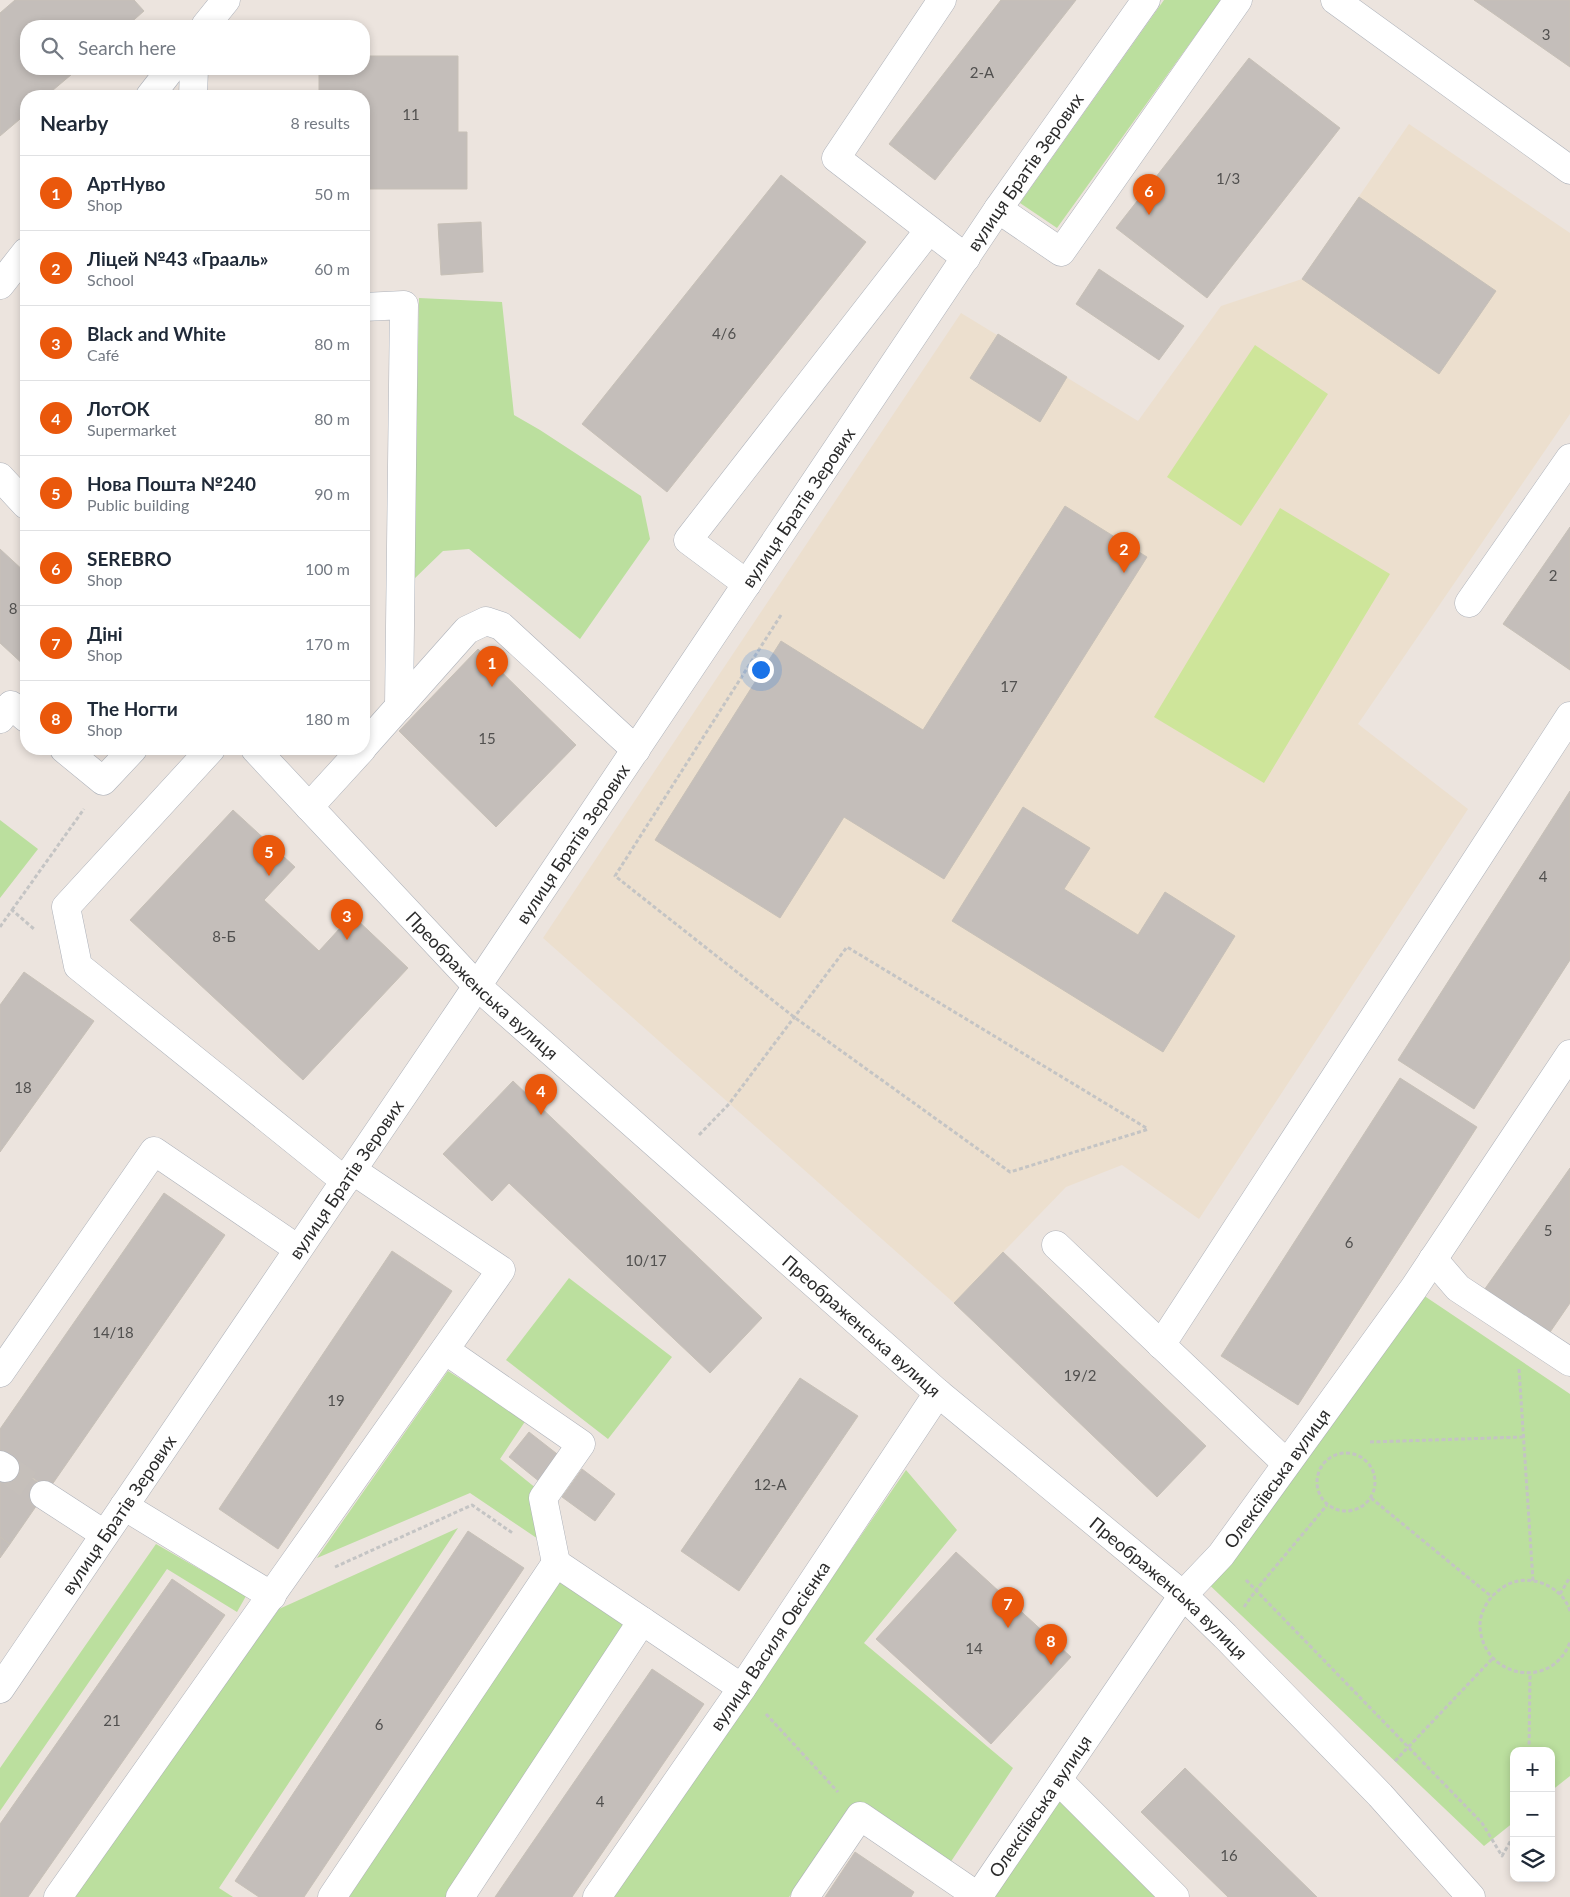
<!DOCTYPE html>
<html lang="en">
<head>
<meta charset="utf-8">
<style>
  :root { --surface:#fff; --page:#f6f6f7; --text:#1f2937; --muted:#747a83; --line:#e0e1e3; --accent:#ea580c }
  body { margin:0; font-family:Lato,sans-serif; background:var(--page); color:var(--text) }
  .controls { position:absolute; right:15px; bottom:15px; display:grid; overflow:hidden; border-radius:10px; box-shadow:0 2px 8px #0003 }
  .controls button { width:45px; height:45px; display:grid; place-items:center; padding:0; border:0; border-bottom:1px solid var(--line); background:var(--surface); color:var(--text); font:25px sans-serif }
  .you { position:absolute; left:760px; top:669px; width:18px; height:18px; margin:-12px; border:4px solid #fff; border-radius:50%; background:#1a73e8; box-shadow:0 0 0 8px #1a73e833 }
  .badge { display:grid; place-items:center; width:32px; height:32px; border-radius:50%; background:var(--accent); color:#fff; font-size:16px; font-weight:700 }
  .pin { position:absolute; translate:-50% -41px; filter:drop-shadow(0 1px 2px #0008) }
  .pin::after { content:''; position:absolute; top:26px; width:18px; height:15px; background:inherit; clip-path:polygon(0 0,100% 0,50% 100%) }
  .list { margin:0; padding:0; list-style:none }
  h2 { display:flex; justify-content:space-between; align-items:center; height:65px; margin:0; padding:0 20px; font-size:21px }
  h2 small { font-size:16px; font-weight:400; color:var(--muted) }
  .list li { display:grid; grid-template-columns:32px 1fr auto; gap:15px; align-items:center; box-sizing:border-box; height:75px; padding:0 20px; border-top:1px solid var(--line) }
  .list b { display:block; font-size:19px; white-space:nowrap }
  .list p { margin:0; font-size:16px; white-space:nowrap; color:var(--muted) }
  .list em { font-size:16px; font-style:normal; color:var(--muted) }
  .icon { flex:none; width:28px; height:28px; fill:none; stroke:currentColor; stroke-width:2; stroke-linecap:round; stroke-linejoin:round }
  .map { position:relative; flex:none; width:1570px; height:1897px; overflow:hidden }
  .search { position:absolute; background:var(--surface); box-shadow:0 2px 8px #0003; left:20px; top:20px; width:350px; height:55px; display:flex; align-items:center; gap:12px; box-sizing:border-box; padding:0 18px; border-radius:20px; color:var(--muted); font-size:19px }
  .panel { position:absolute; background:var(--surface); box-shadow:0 2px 8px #0003; left:20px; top:90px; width:350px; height:665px; border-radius:20px }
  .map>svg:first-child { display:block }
</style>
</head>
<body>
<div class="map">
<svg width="1570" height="1897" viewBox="0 0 1570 1897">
  <rect width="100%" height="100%" fill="#ece4de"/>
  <!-- education -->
  <path fill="#ecdfce" d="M1409,124L1570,233V414L1358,724L1468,809L1199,1219L1122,1165L1066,1187L954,1303L543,938L961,313L1138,421L1221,306L1302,279Z"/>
  <!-- green -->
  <path fill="#bbdf9e" d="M1164,0H1221L1057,228L1020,203Z
    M419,298L502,302L514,415L540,430L641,496L650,539L580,639L469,549L443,551L413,580Z
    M0,820L38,849L0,898Z
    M569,1278L672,1357L608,1439L506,1360Z
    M1423,1295L1570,1394V1776L1551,1791V1751H1514V1822L1484,1846L1200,1576Z
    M448,1371L526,1420L500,1459L537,1489L544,1543L470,1493L317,1558Z
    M906,1470L957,1530L864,1643L1013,1768L950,1863L852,1807L789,1897H613Z
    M458,1528L219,1888L233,1897H72L279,1609Z
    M156,1544L246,1596L237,1612L167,1569L0,1811V1768Z
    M558,1580L624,1624L446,1897H349Z
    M1060,1798L1157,1897H993Z"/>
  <!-- pitch -->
  <path fill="#cee59a" d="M1255,345L1328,394L1241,526L1167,477Z
    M1280,508L1390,574L1264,783L1154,717Z"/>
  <!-- building -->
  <path fill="#c4beba" stroke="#c7c0b7" d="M15,0H134L144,11L127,26H26V69H78L46,96H26V114L0,136V13Z
    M1001,0H1076L935,180L889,144Z
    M1474,0H1570V67Z
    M364,56H458V132H467V189H364V96H319V69H364Z
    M1249,58L1340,128L1207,298L1116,228Z
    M781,175L866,242L667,492L582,424Z
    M1359,197L1496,291L1439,374L1302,279Z
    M481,222L483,272L441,275L438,224Z
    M1099,269L1184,326L1159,360L1076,304Z
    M998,334L1067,377L1040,422L970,378Z
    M1065,506L1147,557L944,879L844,817L780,918L655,840L781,641L923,730Z
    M1570,527V670L1503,624Z
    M0,549L26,573V667L0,643Z
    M478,649L576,745L496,827L399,731Z
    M1570,791V960L1474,1109L1398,1060Z
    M1023,807L1090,848L1064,889L1138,935L1165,892L1235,936L1163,1052L952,921Z
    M233,810L295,867L264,900L319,951L352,915L408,968L303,1080L130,920Z
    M24,972L94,1021L0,1152V1005Z
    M1400,1078L1477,1127L1298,1405L1221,1356Z
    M513,1081L762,1318L710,1373L509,1183L492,1201L443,1154Z
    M1570,1168V1303L1546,1338L1482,1293Z
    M164,1193L225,1235L49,1489L0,1455V1429Z
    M392,1251L452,1291L278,1549L219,1509Z
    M1003,1252L1206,1446L1157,1497L954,1303Z
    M800,1378L858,1416L739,1591L681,1551Z
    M529,1432L561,1457L540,1482L509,1457Z
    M9,1463L48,1489L10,1544L0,1537V1475Z
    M582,1469L615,1494L595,1521L562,1497Z
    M468,1531L524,1568L304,1897H259L235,1881Z
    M0,1537L10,1544L0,1558Z
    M956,1552L1071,1657L991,1744L876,1639Z
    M172,1579L225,1615L28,1897H0V1824Z
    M652,1669L704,1704L572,1897H495Z
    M1185,1768L1317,1897H1228L1141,1812Z
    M855,1852L914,1892L911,1897H825Z"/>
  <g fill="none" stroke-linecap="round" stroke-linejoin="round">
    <!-- minor-tunnel -->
    <path stroke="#c5bfba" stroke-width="28" stroke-dasharray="28 14" stroke-linecap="butt" d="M5,1468L44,1495"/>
    <!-- minor casing -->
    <g stroke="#aeb2ba" stroke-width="29">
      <g id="minor">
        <path d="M942,0L836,158L966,258"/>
        <path d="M1335,0L1570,170"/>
        <path d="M205,26L226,0"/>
        <path d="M150,96L171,69"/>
        <path d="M193,96L194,69"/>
        <path d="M998,209L1061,252L1238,0"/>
        <path d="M0,285L26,252"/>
        <path d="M364,307L404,305L399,707"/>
        <path d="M0,477L26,505"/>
        <path d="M747,584L688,540L929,230"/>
        <path d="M1469,603L1570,458"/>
        <path d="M0,719L11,705L26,718"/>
        <path d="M364,746L467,630L486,621L501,626L636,750"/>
        <path d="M64,749L103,781L133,749"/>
        <path d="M211,749L66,907L78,966L345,1181"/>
        <path id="s1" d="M255,749L477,986L938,1393L1183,1595L1225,1636L1380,1795L1471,1897"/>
        <path d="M309,807L362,749"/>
        <path d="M1056,1245L1286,1463"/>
        <path d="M1433,1259L1458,1288L1570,1362"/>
        <path d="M1161,1345L1570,716"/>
        <path d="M445,1350L581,1444L543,1498L556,1563"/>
        <path d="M0,1373L154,1151L298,1249"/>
        <path d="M0,1465L5,1468"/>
        <path d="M44,1495L104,1534"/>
        <path d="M124,1506L272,1596"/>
        <path id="s2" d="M0,1689L465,1004L998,209L1146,0"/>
        <path d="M1058,1780L1175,1897"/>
        <path d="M58,1897L501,1270L352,1170"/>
        <path d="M332,1897L556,1563L742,1688"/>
        <path d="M460,1897L642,1621"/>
        <path id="s3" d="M597,1897L742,1688L938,1393"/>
        <path d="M805,1897L860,1816L979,1897"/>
        <path id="s4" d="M978,1897L1183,1595L1221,1555L1414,1288L1570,1054"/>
      </g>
    </g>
    <!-- path -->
    <path stroke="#c4c4c4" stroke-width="3" stroke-dasharray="4 2.5" stroke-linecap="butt" d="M781,615L615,876L794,1017L1010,1172L1149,1129
      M12,910L84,809
      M0,927L12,910L34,929
      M699,1135L729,1104L847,947L1148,1129
      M1519,1369L1533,1581
      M1370,1442L1523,1437
      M1317 1482a29 29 0 1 1 58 0a29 29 0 1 1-58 0Z
      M1371,1498L1492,1597
      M335,1567L472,1505L514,1534
      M1246,1580L1482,1823L1502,1856L1514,1835
      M1560,1594L1570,1577
      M1244,1607L1256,1590L1327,1505
      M1570,1611C1564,1590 1539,1577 1518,1581C1498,1585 1479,1606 1480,1627C1483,1678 1552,1691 1570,1642
      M766,1714L838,1792
      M1529,1751L1530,1673
      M1395,1761L1493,1658"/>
    <!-- minor -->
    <use href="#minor" stroke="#fff" stroke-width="28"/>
  </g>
  <g text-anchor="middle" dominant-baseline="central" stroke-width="4" stroke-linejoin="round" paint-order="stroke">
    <!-- number labels -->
    <g font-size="15" fill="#51504f">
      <text x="1546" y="34">3</text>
      <text x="982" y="72">2-А</text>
      <text x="411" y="114">11</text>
      <text x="1228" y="178">1/3</text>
      <text x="724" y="333">4/6</text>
      <text x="1553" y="575">2</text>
      <text x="13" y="608">8</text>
      <text x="1009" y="686">17</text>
      <text x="487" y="738">15</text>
      <text x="1543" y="876">4</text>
      <text x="224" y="936">8-Б</text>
      <text x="23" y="1087">18</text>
      <text x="1548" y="1230">5</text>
      <text x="1349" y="1242">6</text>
      <text x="646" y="1260">10/17</text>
      <text x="113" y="1332">14/18</text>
      <text x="1080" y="1375">19/2</text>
      <text x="336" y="1400">19</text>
      <text x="770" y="1484">12-А</text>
      <text x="974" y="1648">14</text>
      <text x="112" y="1720">21</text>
      <text x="379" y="1724">6</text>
      <text x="600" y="1801">4</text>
      <text x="1229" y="1855">16</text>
    </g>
    <!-- street labels -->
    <g font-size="18" fill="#2b2b2b" stroke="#fff">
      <text stroke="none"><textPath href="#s2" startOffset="1831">вулиця Братів Зерових</textPath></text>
      <text stroke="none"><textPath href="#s2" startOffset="1426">вулиця Братів Зерових</textPath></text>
      <text stroke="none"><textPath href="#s2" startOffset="1021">вулиця Братів Зерових</textPath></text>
      <text stroke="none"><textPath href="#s1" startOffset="328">Преображенська вулиця</textPath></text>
      <text stroke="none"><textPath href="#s2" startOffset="616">вулиця Братів Зерових</textPath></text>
      <text stroke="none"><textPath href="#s1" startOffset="838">Преображенська вулиця</textPath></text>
      <text stroke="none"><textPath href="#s4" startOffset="515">Олексіївська вулиця</textPath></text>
      <text stroke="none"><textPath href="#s2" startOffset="211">вулиця Братів Зерових</textPath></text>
      <text stroke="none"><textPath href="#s1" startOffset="1242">Преображенська вулиця</textPath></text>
      <text stroke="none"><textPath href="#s3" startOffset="305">вулиця Василя Овсієнка</textPath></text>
      <text stroke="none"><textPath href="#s4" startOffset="110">Олексіївська вулиця</textPath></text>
    </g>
  </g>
</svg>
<div class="controls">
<button>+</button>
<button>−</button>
<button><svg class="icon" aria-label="layers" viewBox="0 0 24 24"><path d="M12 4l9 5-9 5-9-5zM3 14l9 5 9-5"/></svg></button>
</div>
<div class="you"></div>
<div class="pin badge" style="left:492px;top:687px">1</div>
<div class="pin badge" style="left:1124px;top:573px">2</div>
<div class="pin badge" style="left:347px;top:940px">3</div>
<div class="pin badge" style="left:541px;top:1115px">4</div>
<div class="pin badge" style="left:269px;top:876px">5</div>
<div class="pin badge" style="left:1149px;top:215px">6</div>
<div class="pin badge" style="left:1008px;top:1628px">7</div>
<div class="pin badge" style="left:1051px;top:1665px">8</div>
<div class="search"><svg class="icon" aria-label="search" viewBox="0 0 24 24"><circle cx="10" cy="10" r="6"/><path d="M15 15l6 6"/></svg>Search here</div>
<section class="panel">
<h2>Nearby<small>8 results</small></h2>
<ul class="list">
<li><span class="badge">1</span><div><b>АртНуво</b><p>Shop</p></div><em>50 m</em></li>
<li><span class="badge">2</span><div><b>Ліцей №43 «Грааль»</b><p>School</p></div><em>60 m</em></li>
<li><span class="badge">3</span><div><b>Black and White</b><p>Café</p></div><em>80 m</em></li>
<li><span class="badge">4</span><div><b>ЛотОК</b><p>Supermarket</p></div><em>80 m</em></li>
<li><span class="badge">5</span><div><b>Нова Пошта №240</b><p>Public building</p></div><em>90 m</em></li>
<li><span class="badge">6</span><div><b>SEREBRО</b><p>Shop</p></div><em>100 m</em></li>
<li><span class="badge">7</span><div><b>Діні</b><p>Shop</p></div><em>170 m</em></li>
<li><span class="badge">8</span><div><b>The Ногти</b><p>Shop</p></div><em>180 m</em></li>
</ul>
</section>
</div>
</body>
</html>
